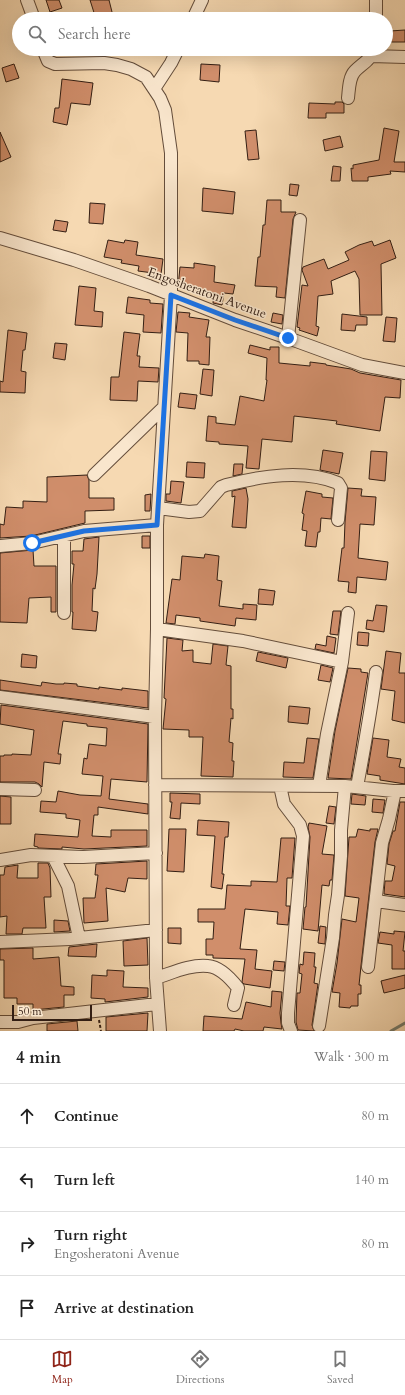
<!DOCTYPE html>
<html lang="en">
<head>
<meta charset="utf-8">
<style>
  :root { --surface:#fff; --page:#f2f2f2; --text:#222; --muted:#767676; --line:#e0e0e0; --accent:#8f2418 }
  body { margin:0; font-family:Cardo,serif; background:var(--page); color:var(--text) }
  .scale { position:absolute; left:12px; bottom:10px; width:80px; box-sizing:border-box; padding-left:4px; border:2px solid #331e13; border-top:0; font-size:11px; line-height:14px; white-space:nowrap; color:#331e13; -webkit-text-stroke:3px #f9e6cd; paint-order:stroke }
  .stop { position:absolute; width:12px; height:12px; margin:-9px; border:3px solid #1a73e8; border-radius:50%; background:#fff }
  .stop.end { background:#1a73e8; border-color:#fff; box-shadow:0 1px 4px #0008 }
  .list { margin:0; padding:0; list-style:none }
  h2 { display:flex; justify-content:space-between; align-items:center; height:52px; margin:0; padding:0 16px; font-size:17px }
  h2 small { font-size:13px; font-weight:400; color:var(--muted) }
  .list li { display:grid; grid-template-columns:26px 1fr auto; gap:12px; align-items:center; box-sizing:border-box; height:64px; padding:0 16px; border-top:1px solid var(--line) }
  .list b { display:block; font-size:15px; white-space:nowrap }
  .list p { margin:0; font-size:13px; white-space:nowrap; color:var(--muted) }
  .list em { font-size:13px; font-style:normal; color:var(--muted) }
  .icon { flex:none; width:22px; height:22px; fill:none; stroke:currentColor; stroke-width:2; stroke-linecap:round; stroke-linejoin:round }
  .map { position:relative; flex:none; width:405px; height:1031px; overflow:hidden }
  .search { position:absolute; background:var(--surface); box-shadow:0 4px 16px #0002; left:12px; right:12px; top:12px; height:44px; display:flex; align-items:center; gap:10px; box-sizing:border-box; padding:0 14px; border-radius:22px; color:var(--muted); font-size:15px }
  .sheet { height:308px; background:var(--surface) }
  nav { display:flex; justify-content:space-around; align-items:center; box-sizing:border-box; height:56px; border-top:1px solid var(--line); background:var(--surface); font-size:11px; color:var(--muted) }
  nav a { display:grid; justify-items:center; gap:2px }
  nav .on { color:var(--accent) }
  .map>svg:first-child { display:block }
</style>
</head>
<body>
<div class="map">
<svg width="405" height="1031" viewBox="0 0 405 1031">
  <rect width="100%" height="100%" fill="#f6d9b2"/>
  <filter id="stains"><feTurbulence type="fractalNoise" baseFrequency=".005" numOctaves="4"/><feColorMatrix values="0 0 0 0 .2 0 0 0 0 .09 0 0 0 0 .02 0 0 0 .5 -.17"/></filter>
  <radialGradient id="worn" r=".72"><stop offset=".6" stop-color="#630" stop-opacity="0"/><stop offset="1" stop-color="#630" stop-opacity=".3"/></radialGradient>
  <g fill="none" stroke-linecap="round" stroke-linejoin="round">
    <!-- stream -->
    <path stroke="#737c6e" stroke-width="3" d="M391,1031L405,1023"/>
  </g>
  <!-- building -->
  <path fill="#d08e6b" stroke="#331e13" d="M46,0H59L62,8L50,12Z
    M90,0H109L113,16L102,19H96Z
    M405,30V42H390V31Z
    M14,64L19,78L6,82L2,68Z
    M201,64L220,65L219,82L200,80Z
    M62,79L93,83L90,105L71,103L67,125L53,122L55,108H59Z
    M335,102H342L344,104V113H326V118H308L309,103L335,104Z
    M384,128L399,131L394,162H405V172L390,171L391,174L368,177V181H352L351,168L353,169V165L379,160Z
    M256,130L259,159L248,160L245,131Z
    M0,132L11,157L0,162Z
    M340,136L343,147L325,151L323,140Z
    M333,166L341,167L340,181H331Z
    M290,184L299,185L297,196L289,195Z
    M203,188L235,192L233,214L202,211Z
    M267,200H281V212H296L293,219L285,298L276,297L277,287L255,286L258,257H260L263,225H265Z
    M90,203L105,204L103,224L89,223Z
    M55,220L68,222L66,232L53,230Z
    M108,240L124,243L125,240L138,242L136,255L163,259L161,274L138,271L139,266L121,263L122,260L104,257Z
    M390,240L396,258L381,264L382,315H360L359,279L355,271L331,281L333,294L318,296L316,326L319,327L317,336L299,330L300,328L297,327L302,285L308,286L302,270L303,267L324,259L328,269L349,260L345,252L359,245L372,241L374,246Z
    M194,263L215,266L214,282L235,285L233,294L224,293L222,305L213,303L214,293L194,292V289L178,287L180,267L194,268Z
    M79,286L96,288L94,311L103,312L102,327L75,325Z
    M128,297L150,300V303L163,304L161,333L143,332L144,315L126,313Z
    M178,312L190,313L189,317L209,320L206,337H210L209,365L199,364V361H187L188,333L176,332Z
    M273,313L283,315L282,324L271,322Z
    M342,314L367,317V325H356L355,331L341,330Z
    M386,317L397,318L395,342L383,341Z
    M8,330L27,333L25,350H23L21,371L26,372L25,393L0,392V381L3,382Z
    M124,332L140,334L137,356H140L139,367L159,368L158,382L138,381L137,401L110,400L111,377H119Z
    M55,343L67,344L65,360L53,358Z
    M250,345L270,350V347H279V363L310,366V362L326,364V365L351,369L360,373L401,380L400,398L385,397L380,431L336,424L337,421L294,416L292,442L262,439L259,469L246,468L248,446L219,444V442L206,441L208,416L216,417V423L235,425L240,396L264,401L267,380H266L267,358L248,353Z
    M203,369L214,370L212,396L200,394Z
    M180,393L197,395L195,409L178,407Z
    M323,450L343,453L339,474L320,470Z
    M371,451L387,452L385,481L369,479Z
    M187,462L205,463L204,478L186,477Z
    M234,464H243L242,474L233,476Z
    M87,475L89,480V498H114V510L85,511V523L31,536L0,538V524L4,525L6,507L23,508V501L47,502V477Z
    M171,481L184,482L181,503L166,501V494H170Z
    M246,488L248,499L246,528L232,527L235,496L232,497V491Z
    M348,488L362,489L361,496L376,497L374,525L360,524L358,558L388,562L386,580L357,577L356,593L348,592L349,582L338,581L342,548H344L345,522Z
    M306,491L322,494V497L333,498L331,519L321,518L320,532H318L316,547L305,546L307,531L302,530L304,514L302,513Z
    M151,494L150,511H145V495Z
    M142,536H150V548H142Z
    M99,537L97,574L95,589L93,588L92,611L98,612L96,631L72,629L73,612H72V585L74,564H72V551H83L84,539Z
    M33,550L34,566H56V612H51V597L29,598L27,623L0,622V553Z
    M205,554L219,556L217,580L222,581L219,606L243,609V604L257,605L256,620L236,618L235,626L200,621V618L176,615L175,624L166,623L172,579L180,580L182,556L204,558Z
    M259,589L275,591L273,605L258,604Z
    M376,605L387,606L384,632L366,629L367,620L373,621Z
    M333,611H341L338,635L330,634Z
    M358,632L369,633L368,646L357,645Z
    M327,636L336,638L334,653L315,649L316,644L326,646Z
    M167,638L183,640L182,651L193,650V662L211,664L213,644L228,646L226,665L231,666V709H233V719L231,718L229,742L233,743L232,761H234L233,777L201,776L203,737H189V730L163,729L166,699L164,698Z
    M386,651L401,653L399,673H405V723L392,720L395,691L381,689Z
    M258,652L288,658L286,668L256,661Z
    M22,654L37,656L36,668L21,667Z
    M321,665L333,668L330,682L318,680Z
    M348,668L361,669V672L368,673L351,779L328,778L335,731Z
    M0,680L41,686L42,682L56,684H64V683L77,684V686L99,689V687L122,690V688L148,691V708L0,690Z
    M1,705L148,724L147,782L111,779L109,799L148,804V814L98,807V815H94L92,836L111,837V830H147V846L84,849L62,847V849L38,848V847L34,846L35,834L78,837L80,820L66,818V814L40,812L41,801L56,802L58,791L80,795L101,796L103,776L82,774L84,758L87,759L89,744L106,746L107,728L87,726V724L63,721L58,754H61L60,764L44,762L42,787L39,784L35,782H0V756H4V755H12V754L31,755L34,730L0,724Z
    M289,706L310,708L308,724L288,722Z
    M307,738L319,739L313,778L283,777L284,762L304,763Z
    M373,738L389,740L387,757L401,759L399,767L405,768V784L380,780V776L367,774Z
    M170,793L200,794V804L181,803L180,819L170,818L172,802H170Z
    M352,794L366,796L365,805L351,804Z
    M0,796L11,797V824H0Z
    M373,799L385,800L383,813L372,812Z
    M400,802H405V897L384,894L385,881H392L395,866L387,864L389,844L393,831H395Z
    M329,806L336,807L334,824L326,823Z
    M198,820L229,822L228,837H225L222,874H224L222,889L211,887L215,836L197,835Z
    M309,823L327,826L322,854L334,855L332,880H330L329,886L322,885L318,931L303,929L305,907H306L310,837L308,827Z
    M169,829H186L184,872L167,871Z
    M358,829L370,831V829H378L375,842L361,966L359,985H361V994H358V1006H351L350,1008L339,1007L340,993L332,992L337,963L342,919L356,922L359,898L345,896L349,837H356Z
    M281,838H295L292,878H287L286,906H290L288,925L277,924L278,912L245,909L240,949L257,950L255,969L272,971L270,988L244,984L242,982L245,959L213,958V955H206V939H213L214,922H198V909H225L227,885L251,886V881L277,882Z
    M147,861V879L128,878L125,892L106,888L108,921L84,923L83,898H95L98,875H95L96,864Z
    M38,863H48L50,868L51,897H44L46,928H23L22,934H6L7,916L0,917V875H4L5,867L18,865L17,878H38Z
    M54,920L68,921L70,931L54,932Z
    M320,926L326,927L325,944L318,943Z
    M168,928H181V944L168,943Z
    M394,931L405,932L403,951H405V969H392V945L378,943L380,932L394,934Z
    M147,938L148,965L124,966L123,941Z
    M97,944L96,957L68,956L69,947Z
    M33,948V959L59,957L61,986L74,987V995H64V1007L33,1010V1004H17V998H4V960H0V949Z
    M304,952L315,953L314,967H316L314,983L318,984L312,1025L314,1031L298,1030L296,1022L297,993H300L302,974L299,973L300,964L303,965Z
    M274,961L285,962L284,971L273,970Z
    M107,970L124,971L123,987L148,988V997L105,1002V999L91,998L92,975L107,976Z
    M405,975V988L384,993L381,981Z
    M272,991L282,992L280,1013L281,1023L282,1029L264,1027L263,1031H244L235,1029L234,1031H203L204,1016L242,1019L246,1002L271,1007Z
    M148,1013L147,1031H106V1017Z
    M77,1021L78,1031H47V1024Z"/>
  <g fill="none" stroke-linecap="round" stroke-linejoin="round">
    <!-- minor casing -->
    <g stroke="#644d3b" stroke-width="14">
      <path id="minor" d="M27,0L34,19
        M193,19L202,0
        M376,19V0
        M43,49L48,61L55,64L104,63L117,65L131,69L146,77L160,98L165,110L171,153V295L157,525V629L155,717L156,978L160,1031
        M371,56L405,57
        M154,89L171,63L178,49
        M348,98C349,89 349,77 355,71C363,63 371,60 373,49
        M0,238L74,260L149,286L235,320L288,338L362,365L405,373
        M288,338L300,220
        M94,475L164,407
        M158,508L189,512L200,511L221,487L226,485C262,476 303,469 338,483L341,488L338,520
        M0,546L32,543L84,531L157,525
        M64,613V536
        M157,629L243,641L342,662
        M0,697L155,717
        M155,785L345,786L393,791H405
        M280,786L284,804L300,825L303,836L288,1013V1023L291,1031
        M319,786L327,734L342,662L348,613
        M357,787C364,749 371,711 376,672
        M0,789L35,790
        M53,856L68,886L79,938
        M0,860L31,855L83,857L156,853
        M376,901L405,905
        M0,942L70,939L156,930
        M368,967L382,843L389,819L395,791
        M156,978C172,973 191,964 208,966C220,967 231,979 238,988L234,1005
        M0,1022H18L33,1018L157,1004
        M319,1026L333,938L335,915L338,895L341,856V830L345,786"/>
    </g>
    <!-- path -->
    <path stroke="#331e13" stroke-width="2" stroke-dasharray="3 2" stroke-linecap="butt" d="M99,1020L101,1031"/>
    <!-- minor -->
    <use href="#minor" stroke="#f9e6cd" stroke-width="12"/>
  </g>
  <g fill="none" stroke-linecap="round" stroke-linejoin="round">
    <!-- route -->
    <path stroke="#1a73e8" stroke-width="5" d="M32,543L84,531L157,525L171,295L235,320L288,338"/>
  </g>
  <g text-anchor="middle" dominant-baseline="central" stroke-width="3" stroke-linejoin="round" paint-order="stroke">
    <!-- street labels -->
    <g font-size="13" fill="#331e13" stroke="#f9e6cd">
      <text transform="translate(207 293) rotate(20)">Engosheratoni Avenue</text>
    </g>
  </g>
  <rect width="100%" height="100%" filter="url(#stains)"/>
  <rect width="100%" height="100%" fill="url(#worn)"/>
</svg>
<div class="scale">50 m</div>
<div class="stop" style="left:32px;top:543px"></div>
<div class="stop end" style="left:288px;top:338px"></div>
<div class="search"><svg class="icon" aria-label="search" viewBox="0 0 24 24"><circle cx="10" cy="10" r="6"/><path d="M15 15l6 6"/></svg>Search here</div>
</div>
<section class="sheet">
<h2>4 min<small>Walk · 300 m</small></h2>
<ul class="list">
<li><svg class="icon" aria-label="ahead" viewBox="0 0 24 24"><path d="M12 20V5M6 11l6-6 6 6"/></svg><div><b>Continue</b></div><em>80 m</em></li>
<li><svg class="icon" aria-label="left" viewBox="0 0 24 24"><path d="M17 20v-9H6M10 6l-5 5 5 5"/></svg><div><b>Turn left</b></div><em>140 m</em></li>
<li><svg class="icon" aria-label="right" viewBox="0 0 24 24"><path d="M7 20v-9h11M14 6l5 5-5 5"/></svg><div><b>Turn right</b><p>Engosheratoni Avenue</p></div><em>80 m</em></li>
<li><svg class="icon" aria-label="arrive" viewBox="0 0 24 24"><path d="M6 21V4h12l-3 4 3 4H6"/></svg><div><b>Arrive at destination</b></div></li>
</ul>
</section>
<nav>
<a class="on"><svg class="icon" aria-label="map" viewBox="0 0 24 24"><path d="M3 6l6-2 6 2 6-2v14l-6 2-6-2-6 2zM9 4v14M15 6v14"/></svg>Map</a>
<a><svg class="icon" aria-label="directions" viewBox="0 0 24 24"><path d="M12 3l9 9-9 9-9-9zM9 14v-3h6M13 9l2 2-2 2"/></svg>Directions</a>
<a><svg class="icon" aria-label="saved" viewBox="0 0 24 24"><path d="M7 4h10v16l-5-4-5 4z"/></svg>Saved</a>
</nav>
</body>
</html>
